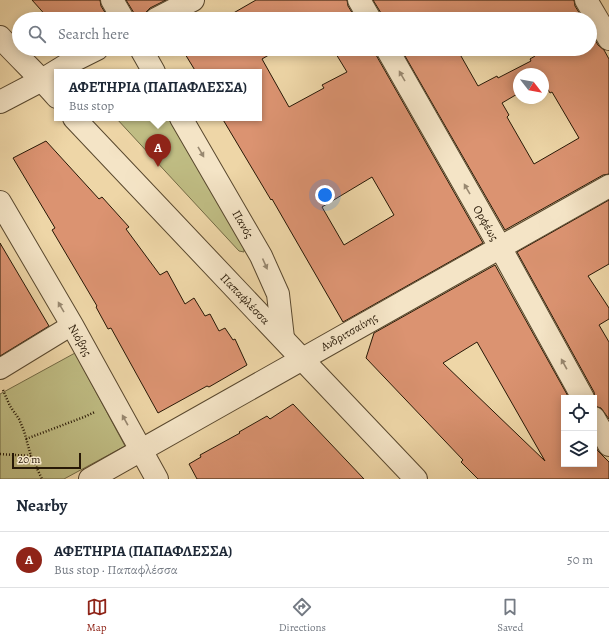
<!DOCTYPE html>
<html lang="en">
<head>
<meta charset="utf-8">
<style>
  :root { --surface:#fff; --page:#f2f2f3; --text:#1f2937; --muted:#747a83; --line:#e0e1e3; --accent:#8f2418 }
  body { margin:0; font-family:Alegreya,serif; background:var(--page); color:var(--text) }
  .controls { position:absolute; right:12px; bottom:12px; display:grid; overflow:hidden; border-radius:0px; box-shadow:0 2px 10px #0003 }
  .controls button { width:36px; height:36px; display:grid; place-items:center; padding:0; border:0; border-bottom:1px solid var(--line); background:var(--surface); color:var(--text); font:20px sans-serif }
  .compass { position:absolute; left:513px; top:68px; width:36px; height:36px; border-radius:50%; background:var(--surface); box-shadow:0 2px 10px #0003; rotate:121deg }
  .scale { position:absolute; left:12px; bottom:10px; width:69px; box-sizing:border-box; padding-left:4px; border:2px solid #271806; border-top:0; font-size:11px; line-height:14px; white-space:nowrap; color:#271806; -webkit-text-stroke:3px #f4e4c6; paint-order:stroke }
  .you { position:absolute; left:325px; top:195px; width:14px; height:14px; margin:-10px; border:3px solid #fff; border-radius:50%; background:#1a73e8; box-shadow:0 0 0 6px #1a73e833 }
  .badge { display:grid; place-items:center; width:26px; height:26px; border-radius:50%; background:var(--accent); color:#fff; font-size:13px; font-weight:700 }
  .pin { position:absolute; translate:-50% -33px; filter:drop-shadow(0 1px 2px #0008) }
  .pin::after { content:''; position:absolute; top:21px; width:14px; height:12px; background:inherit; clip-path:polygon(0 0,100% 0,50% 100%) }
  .popup { position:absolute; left:54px; top:69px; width:208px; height:52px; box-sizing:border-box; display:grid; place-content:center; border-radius:0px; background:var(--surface); filter:drop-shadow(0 1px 3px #0005); font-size:13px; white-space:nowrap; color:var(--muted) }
  .popup b { font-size:15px; color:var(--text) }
  .popup::after { content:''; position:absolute; left:50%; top:100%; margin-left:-8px; border:8px solid transparent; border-top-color:var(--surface) }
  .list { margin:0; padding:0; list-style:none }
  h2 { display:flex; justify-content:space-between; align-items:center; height:52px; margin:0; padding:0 16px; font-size:17px }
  h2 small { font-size:13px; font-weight:400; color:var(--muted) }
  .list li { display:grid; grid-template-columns:26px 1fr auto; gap:12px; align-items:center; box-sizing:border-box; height:56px; padding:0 16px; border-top:1px solid var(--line) }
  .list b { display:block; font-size:15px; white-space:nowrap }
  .list p { margin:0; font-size:13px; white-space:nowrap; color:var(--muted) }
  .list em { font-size:13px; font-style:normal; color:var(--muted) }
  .icon { flex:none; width:22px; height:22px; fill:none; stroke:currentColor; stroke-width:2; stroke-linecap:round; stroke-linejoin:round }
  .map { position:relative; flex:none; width:609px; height:479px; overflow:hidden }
  .search { position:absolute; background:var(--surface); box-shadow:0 2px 10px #0003; left:12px; right:12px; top:12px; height:44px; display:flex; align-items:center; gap:10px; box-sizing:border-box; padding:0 14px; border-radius:22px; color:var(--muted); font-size:15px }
  .sheet { height:108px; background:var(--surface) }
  nav { display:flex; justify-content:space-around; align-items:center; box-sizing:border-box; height:56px; border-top:1px solid var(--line); background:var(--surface); font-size:11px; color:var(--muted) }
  nav a { display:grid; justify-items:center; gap:2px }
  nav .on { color:var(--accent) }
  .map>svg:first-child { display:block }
</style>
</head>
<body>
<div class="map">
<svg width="609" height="479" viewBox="0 0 609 479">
  <rect width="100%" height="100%" fill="#eed6a7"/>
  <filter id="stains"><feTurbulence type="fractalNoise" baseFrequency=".005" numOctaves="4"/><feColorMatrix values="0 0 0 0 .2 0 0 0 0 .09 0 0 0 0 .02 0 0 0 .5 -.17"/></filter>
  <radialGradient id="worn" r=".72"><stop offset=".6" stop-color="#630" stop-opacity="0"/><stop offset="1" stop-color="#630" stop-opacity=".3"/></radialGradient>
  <!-- green -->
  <path fill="#bfbc83" stroke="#736a44" d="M116,118H168L244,247V252L239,251Z
    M75,353L125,446L64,479H0V394Z"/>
  <!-- building -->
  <path fill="#db9371" stroke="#271806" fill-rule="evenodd" d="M32,0H100L101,6L109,19H49Z
    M126,0H166L150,8L145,13L144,19H135L134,13Z
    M256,0H347L348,6L356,19H223Z
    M373,0H574L575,6L583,19H382L381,13Z
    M590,31L598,45L604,50L609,59V174L603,175L505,230L401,49H457L478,86L497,76L498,78L531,61L530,59L535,56L534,54L543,49H590ZM519,74H543V81L550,93L552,92L579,138L534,164L507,117L509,115L502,103L519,93Z
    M182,49H279L262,59L289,107L324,88L322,85L347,72L333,49H375L376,55L483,243L343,322L272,199L271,200L222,118H259V72H196ZM372,177L394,215L344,245L322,207Z
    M46,141L99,199L102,197L129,227L126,229L160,275L167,271L185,304L194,298L205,316L210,314L219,331L225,328L233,340L235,339L247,365L209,387L207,386L158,413L111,328L108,329L96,307L97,306L52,230L55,228L13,158Z
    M609,200V264L588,276L609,308V319L599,325L609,342V419L601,408L594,406L595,398L594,392L517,252Z
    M0,243L49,326L0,356Z
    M495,265L569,398H564V464H594V444L598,451L609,462V479H478L461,462L463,460L366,358L374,333ZM477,342L545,461L443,363Z
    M293,404L364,479H197L189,464L201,457L200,455L240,433L239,432L267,416L270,419Z"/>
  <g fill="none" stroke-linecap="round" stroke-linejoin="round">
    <!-- pedestrian casing -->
    <g stroke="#59482e" stroke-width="22">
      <path id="pedestrian" d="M0,369L72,325"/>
    </g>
    <!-- minor casing -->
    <g stroke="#59482e" stroke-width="24">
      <path id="minor" d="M112,0L123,19
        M359,0L370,19
        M586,0L609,39
        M156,19L193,0
        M141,49L154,72
        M387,49L500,247L583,398
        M0,102L42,80L73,61L97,49
        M181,118L261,256L278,294L283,338
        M0,202L72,325L157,479
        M594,418L609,445
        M90,479L609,186"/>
    </g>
    <!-- tertiary casing -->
    <g stroke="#59482e" stroke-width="24">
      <path id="tertiary" d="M0,37C19,58 39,76 57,97
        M74,118L302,359L416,479"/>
    </g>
    <!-- path -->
    <path stroke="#271806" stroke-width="2.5" stroke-dasharray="1 2" stroke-linecap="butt" d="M3,390L10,406L19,419L24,431L31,456L42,479
      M26,439L84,417L95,412
      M0,454L31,456"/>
    <!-- pedestrian -->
    <use href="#pedestrian" stroke="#f4e4c6" stroke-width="20"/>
    <!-- minor -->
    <use href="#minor" stroke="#f4e4c6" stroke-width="22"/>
    <!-- tertiary -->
    <use href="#tertiary" stroke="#f4e4c6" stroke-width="22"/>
  </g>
  <!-- one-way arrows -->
  <defs><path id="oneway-solid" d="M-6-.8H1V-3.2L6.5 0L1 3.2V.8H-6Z"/></defs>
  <g fill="#988870">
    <use href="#oneway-solid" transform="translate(402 76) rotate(-120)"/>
    <use href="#oneway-solid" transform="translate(201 152) rotate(60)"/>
    <use href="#oneway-solid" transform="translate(467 189) rotate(-120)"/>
    <use href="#oneway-solid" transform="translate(265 264) rotate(66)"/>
    <use href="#oneway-solid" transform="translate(61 307) rotate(-120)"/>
    <use href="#oneway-solid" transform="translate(564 364) rotate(-119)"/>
    <use href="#oneway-solid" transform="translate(125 420) rotate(-119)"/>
  </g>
  <g text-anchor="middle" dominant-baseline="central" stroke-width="4" stroke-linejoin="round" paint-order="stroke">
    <!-- street labels -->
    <g font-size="12" fill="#271806" stroke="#f4e4c6">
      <text transform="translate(486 223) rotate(60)">Ορφέως</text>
      <text transform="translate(243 224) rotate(60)">Πανός</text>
      <text transform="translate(245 299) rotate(46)">Παπαφλέσσα</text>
      <text transform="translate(349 332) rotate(-30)">Ανδριτσαίνης</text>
      <text transform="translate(80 340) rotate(60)">Νιόβης</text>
    </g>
  </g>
  <rect width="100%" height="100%" filter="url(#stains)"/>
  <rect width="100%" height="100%" fill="url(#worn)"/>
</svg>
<div class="controls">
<button><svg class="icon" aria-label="locate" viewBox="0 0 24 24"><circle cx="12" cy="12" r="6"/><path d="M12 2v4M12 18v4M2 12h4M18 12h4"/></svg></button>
<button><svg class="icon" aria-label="layers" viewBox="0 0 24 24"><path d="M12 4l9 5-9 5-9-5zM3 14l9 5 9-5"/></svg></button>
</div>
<svg class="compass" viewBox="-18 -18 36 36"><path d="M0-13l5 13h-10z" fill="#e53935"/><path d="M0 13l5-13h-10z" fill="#747a83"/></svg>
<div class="scale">20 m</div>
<div class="you"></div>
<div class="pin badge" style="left:158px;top:167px">A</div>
<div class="popup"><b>ΑΦΕΤΗΡΙΑ (ΠΑΠΑΦΛΕΣΣΑ)</b>Bus stop</div>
<div class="search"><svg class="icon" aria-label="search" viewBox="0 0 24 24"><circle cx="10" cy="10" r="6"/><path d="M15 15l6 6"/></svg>Search here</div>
</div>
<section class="sheet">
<h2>Nearby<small></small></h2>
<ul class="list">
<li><span class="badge">A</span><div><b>ΑΦΕΤΗΡΙΑ (ΠΑΠΑΦΛΕΣΣΑ)</b><p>Bus stop · Παπαφλέσσα</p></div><em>50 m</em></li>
</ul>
</section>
<nav>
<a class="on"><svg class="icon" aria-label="map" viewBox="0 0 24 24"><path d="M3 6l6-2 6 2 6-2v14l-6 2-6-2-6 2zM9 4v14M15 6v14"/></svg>Map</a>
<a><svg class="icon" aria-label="directions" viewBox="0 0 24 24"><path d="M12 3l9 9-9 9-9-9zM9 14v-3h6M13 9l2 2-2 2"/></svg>Directions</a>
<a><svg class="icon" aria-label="saved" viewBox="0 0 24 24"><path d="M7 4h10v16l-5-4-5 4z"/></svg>Saved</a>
</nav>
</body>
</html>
